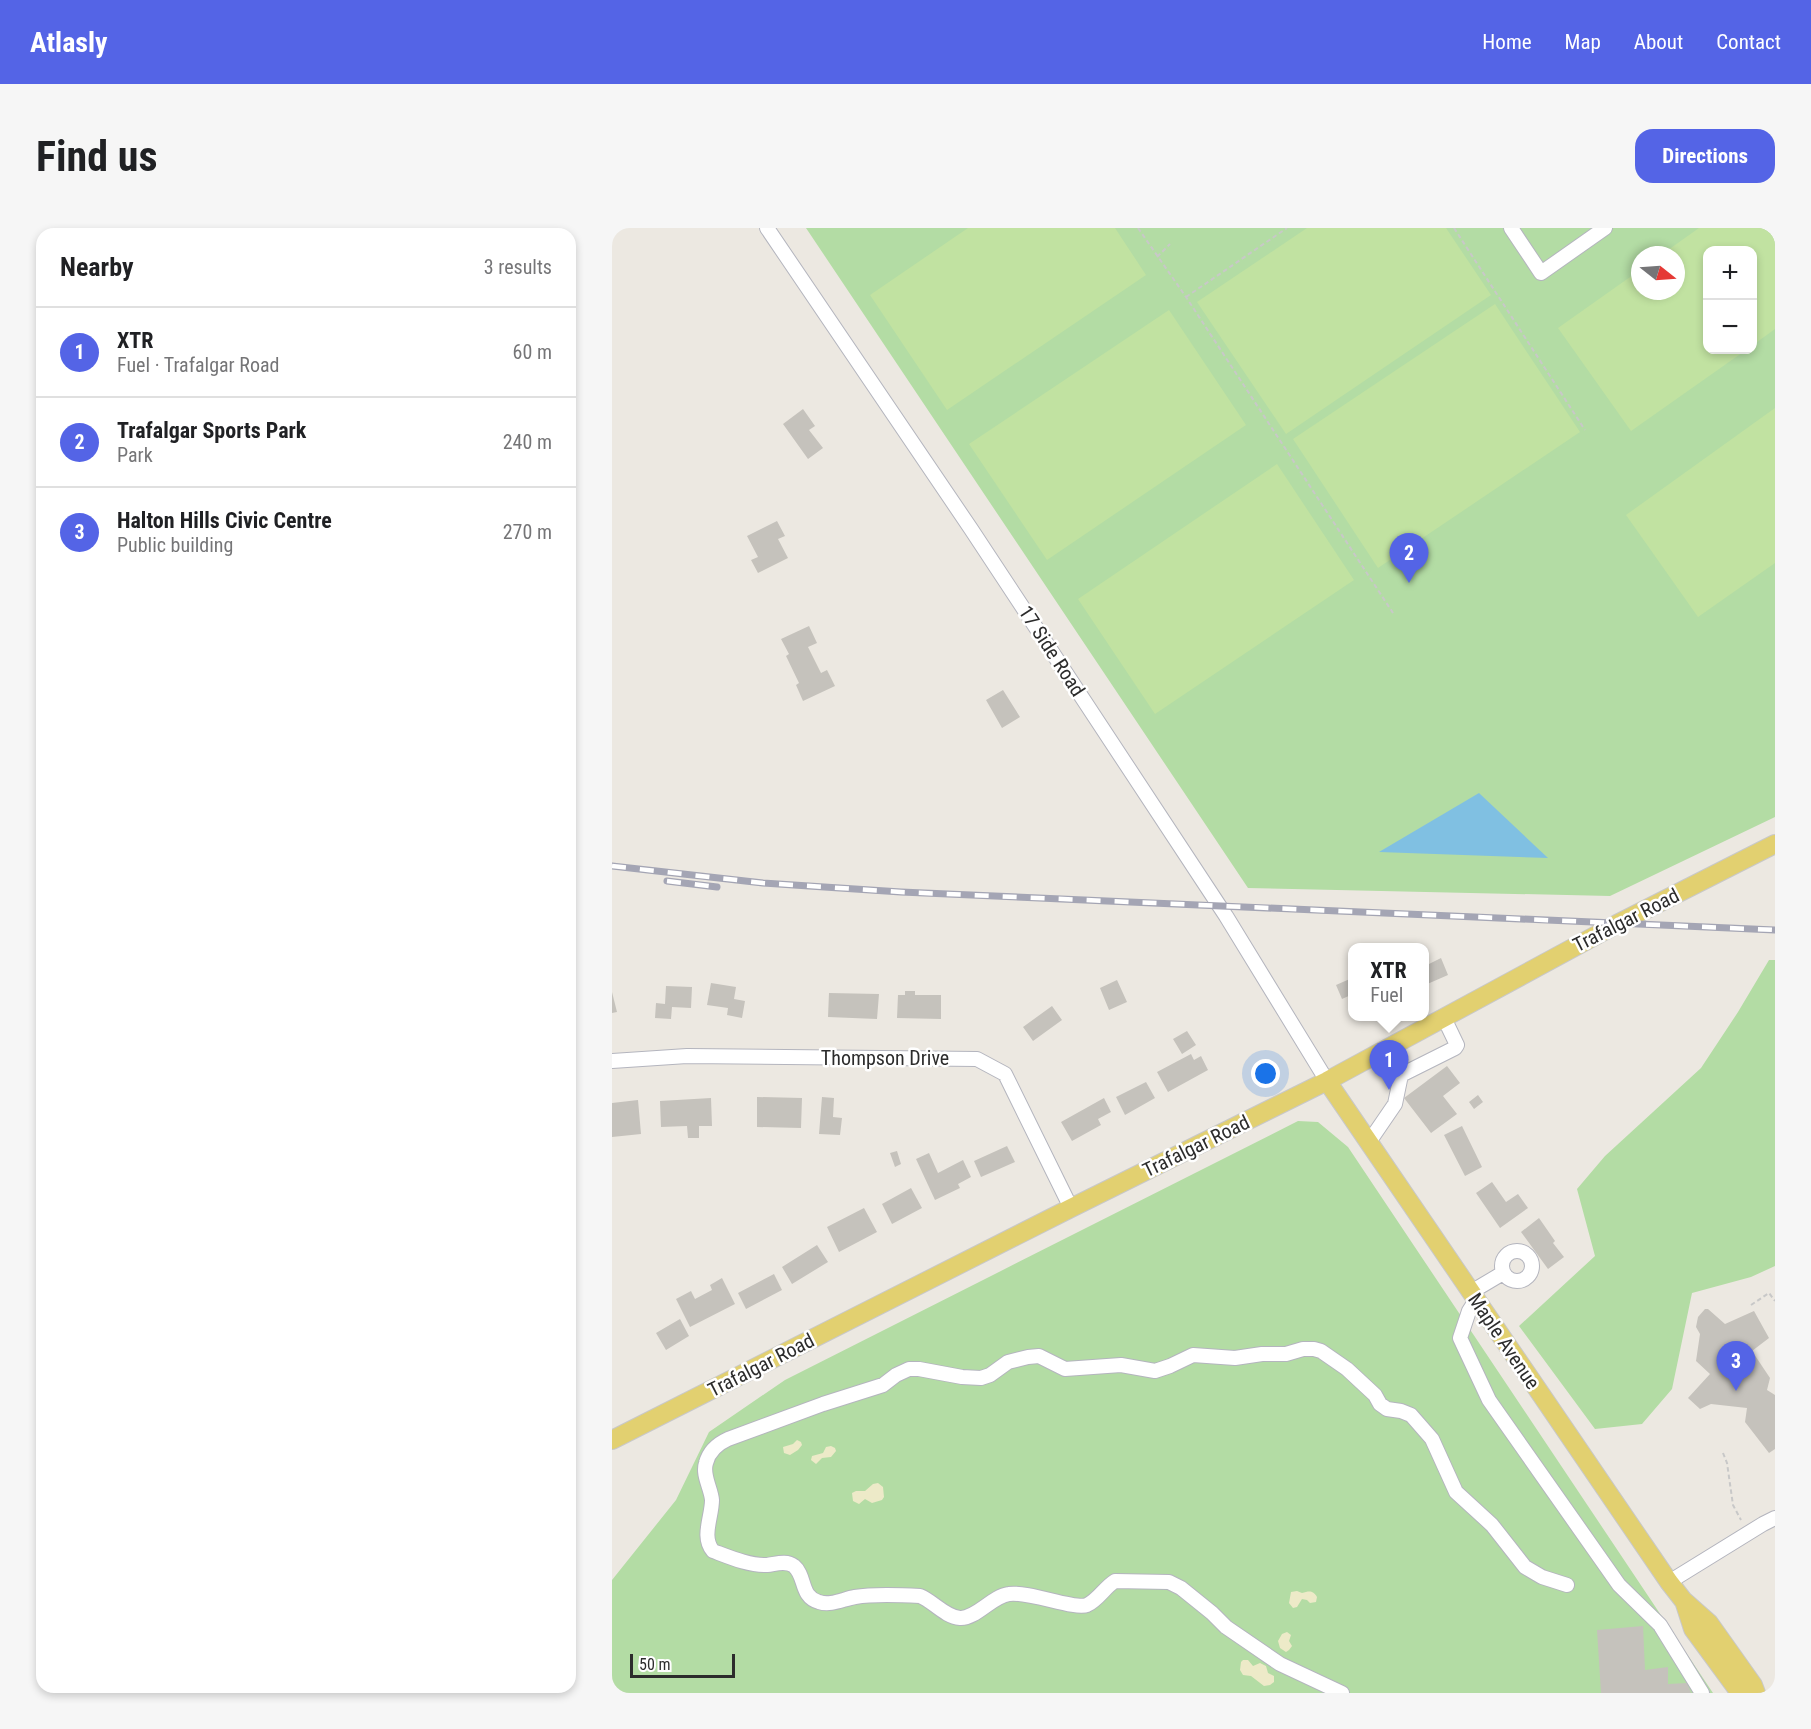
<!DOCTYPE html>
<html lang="en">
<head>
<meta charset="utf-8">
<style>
  :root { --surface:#fff; --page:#f6f6f6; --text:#202124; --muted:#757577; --line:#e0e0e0; --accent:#5464e6 }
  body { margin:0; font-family:"Roboto Condensed",sans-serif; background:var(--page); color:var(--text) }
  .controls { position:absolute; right:18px; top:18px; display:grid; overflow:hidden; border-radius:12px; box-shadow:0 3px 9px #0003 }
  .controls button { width:54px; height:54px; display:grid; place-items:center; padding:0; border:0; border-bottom:2px solid var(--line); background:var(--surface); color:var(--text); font:30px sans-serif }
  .compass { position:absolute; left:1019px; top:18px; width:54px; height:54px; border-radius:50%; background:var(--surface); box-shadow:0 3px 9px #0003; rotate:107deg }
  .scale { position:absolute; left:18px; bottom:15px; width:105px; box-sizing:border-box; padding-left:6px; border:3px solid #2c2c2c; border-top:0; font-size:16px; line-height:21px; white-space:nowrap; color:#2c2c2c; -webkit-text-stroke:4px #fff; paint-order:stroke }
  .you { position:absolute; left:654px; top:846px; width:21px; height:21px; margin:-15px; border:4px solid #fff; border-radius:50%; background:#1a73e8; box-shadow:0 0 0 9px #1a73e833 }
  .badge { display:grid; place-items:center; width:39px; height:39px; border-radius:50%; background:var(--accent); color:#fff; font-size:20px; font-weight:700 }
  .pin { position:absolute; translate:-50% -50px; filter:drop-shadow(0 2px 3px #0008) }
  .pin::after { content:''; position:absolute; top:32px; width:21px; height:18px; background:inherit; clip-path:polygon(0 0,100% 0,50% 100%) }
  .popup { position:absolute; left:736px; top:715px; width:81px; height:78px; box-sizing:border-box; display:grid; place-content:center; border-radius:12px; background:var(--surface); filter:drop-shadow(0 2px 4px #0005); font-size:20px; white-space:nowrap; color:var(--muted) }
  .popup b { font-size:22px; color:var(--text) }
  .popup::after { content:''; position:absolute; left:50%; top:100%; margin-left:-12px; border:12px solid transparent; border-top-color:var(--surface) }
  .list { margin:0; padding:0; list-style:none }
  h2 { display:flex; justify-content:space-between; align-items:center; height:78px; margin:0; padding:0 24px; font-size:26px }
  h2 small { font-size:20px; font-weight:400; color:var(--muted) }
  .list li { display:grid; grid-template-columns:39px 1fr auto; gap:18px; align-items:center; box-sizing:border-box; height:90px; padding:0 24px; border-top:2px solid var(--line) }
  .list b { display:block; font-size:22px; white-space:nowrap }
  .list p { margin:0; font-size:20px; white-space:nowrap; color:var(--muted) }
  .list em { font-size:20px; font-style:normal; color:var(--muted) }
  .map { position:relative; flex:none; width:1163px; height:1465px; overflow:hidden; border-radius:18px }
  header { display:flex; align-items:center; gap:36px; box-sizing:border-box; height:84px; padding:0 30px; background:var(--accent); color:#fff }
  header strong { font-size:28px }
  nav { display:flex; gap:33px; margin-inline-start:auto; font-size:21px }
  .intro { display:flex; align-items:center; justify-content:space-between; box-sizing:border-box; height:144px; padding:0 36px }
  h1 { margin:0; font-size:42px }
  .button { padding:15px 27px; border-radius:18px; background:var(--accent); color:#fff; font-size:21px; font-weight:700 }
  main { display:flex; gap:36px; padding:0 36px }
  aside { flex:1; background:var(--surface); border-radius:18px; box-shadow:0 3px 9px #0003 }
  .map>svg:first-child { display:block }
</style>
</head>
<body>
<header>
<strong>Atlasly</strong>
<nav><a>Home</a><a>Map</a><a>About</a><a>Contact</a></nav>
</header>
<div class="intro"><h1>Find us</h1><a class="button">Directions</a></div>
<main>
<aside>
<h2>Nearby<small>3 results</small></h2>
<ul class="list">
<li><span class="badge">1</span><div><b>XTR</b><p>Fuel · Trafalgar Road</p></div><em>60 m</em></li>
<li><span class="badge">2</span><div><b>Trafalgar Sports Park</b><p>Park</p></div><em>240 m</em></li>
<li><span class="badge">3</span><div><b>Halton Hills Civic Centre</b><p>Public building</p></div><em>270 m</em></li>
</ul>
</aside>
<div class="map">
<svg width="1163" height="1465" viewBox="0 0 1163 1465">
  <rect width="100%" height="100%" fill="#ece8e1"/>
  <!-- green -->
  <path fill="#b3dca4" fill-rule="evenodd" d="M194,0H1163V589L998,668L636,660ZM1096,22H1140V122H1096ZM1028,27H1064V63H1028Z
    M1157,732H1163V1038L1139,1049L1080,1065L1060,1161L1030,1196L983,1201L907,1098L983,1028L965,961L993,928L1089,840L1126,784Z
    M686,893L706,894L736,919L1101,1465H0V1352L64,1272L97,1204L173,1152Z"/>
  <!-- sand -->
  <path fill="#edeac8" d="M185,1212L189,1214L190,1217L186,1222L178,1227L172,1225L171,1219L181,1216Z
    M219,1218L223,1220L224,1223L219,1229L210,1230L204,1236L199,1232L200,1228L211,1225L214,1219Z
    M266,1255L271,1259L272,1269L270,1272L260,1275L253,1271L247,1276L241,1273L240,1265L244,1263H253L261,1256Z
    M685,1363L690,1365C697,1363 701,1362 705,1369L704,1374L698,1375L695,1372L690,1371L685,1379L681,1380L677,1375L679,1364Z
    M675,1404L679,1407L677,1413L680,1418L677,1422L674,1424L668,1420L666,1413L670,1406Z
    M631,1432H636L641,1438L648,1435L654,1438L656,1445L662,1448V1454L658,1457L652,1458L639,1448L631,1447L628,1442L629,1434Z"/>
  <!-- pitch -->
  <path fill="#c1e2a1" d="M356,0H503L534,47L335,182L258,67Z
    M695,0H834L879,67L674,206L585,74Z
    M1087,0H1163V101L1141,117L1140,22H1096V122H1134L1019,203L946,100L1028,42V63H1064V27H1049Z
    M883,76L968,204L766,340L681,211Z
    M557,82L634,197L435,332L357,216Z
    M1163,180V335L1086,389L1014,287Z
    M665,236L742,352L543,486L466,371Z"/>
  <!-- water -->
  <path fill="#80c0e2" d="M867,565L936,630L767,624Z"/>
  <!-- building -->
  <path fill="#c5c2bc" d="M191,181L203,198L197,202L211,220L196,231L171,196Z
    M165,293L173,308L166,311L176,330L146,345L139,332L146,329L135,308Z
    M197,398L205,415L196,419L209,445L215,442L223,458L191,473L184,457L187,455L174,428L177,426L169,411Z
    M391,462L408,489L390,500L374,472Z
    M829,730L836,747L813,757V738Z
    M740,750L741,766L730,771L724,757Z
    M505,752L515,774L497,782L488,760Z
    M99,755L124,759L122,771L133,773L130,790L115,787L116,780L95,777Z
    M54,758L80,759L79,780L60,779L59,791L43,790L44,775L53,776Z
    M293,763H303V767H329V791L285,790L286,767H293Z
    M0,764L5,784L0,785Z
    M217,765L267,766L265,791L216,789Z
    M440,778L450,792L421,813L411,799Z
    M575,803L584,817L570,826L561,811Z
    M579,826L582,832L589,828L596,842L556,864L545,844Z
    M835,838L848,855L831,868L845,886L819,905L792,870Z
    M534,854L543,870L513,887L504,869Z
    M866,867L871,874L862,881L857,874Z
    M145,869L190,870L189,900L145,899Z
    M210,869L222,870L221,889L230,890L228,907L207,906Z
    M99,870L100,898H87V910H76L75,898L49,899L48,873Z
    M492,870L499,884L486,891L489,897L460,913L449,894Z
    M26,872L29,906L0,909V875Z
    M850,898L870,939L853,948L832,907Z
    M395,918L403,934L369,949L362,933Z
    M285,923L289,936L283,939L278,925Z
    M317,925L326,945L351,932L359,949L346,956L348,960L323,972L304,931Z
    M880,954L894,974L906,966L916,980L888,1000L864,965Z
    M299,960L310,980L280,996L270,976Z
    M252,980L265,1004L227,1024L215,999Z
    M927,990L943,1013L941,1015L952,1029L936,1041L909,1004Z
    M205,1017L216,1034L180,1056L170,1039Z
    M162,1046L170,1062L134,1081L126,1065Z
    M110,1050L123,1076L78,1099L64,1071L79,1063L83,1071L100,1062L98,1057Z
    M1093,1081H1096L1113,1096L1142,1083L1157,1110L1140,1123L1158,1150L1155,1162L1163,1167V1221L1157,1225L1133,1194L1135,1180L1099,1176L1088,1181L1076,1170L1098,1146L1084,1133L1088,1106L1084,1099L1086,1089Z
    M68,1091L77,1108L54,1122L44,1105Z
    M1031,1398L1033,1442L1056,1439V1456L1075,1455L1079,1465H989L985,1402Z"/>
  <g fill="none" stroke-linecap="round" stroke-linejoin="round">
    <!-- minor casing -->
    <g stroke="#b4b5be" stroke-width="16">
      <path id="minor" d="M155,0L359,301L614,688L715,853
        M899,0L929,45L993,0
        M0,833L75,828L365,831L393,846L459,980
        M789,847L843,820L845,817L832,790
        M757,914L783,876L789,847L778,819
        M890 1038a15 15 0 1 1 30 0a15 15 0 1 1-30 0Z
        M859,1064L891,1045
        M864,1072L857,1083L848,1110L877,1172L1007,1357L1048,1397L1090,1465
        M1057,1354L1151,1296L1163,1290
        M730,1465L668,1436L614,1399L600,1385L569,1360L557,1354L503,1353C493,1359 486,1372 475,1377C463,1382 417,1363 397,1366C380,1368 364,1391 348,1390C333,1389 321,1373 308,1368C290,1367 260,1366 243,1369C231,1371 219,1378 207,1374C188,1369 194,1348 182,1338C174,1332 164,1336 155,1337C138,1338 117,1329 101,1323C89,1309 100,1289 100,1272C99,1260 90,1247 94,1235C97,1223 105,1216 116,1211L211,1176L271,1157L284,1147L297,1141H307L350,1149L369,1150L378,1147L396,1134L416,1129L427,1128L453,1141L509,1137L543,1143L558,1138L581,1127L623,1130L650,1126H674L691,1121H702L709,1123L735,1141L763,1167L768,1176L775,1181L789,1183L799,1187L820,1211L844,1264L880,1297L913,1339L930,1349L955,1357"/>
    </g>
    <!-- major casing -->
    <g stroke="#c8c8c8" stroke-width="20">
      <path id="major" d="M715,853L1057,1354L1071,1372L1097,1395L1141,1457L1144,1465
        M0,1212L459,980L715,853L1005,696L1163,616
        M1072,1373L1081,1401L1128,1465"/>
    </g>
    <!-- path -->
    <path stroke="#c8c8c8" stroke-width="2" stroke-dasharray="4.5 3" stroke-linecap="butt" d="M526,0L574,69L781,385
      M842,0L973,202
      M545,29L558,16
      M574,69L675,0
      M1139,1077L1157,1065L1163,1073
      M1111,1225L1115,1235L1121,1277L1129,1292"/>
    <!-- minor -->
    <use href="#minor" stroke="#fff" stroke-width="14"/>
    <!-- major -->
    <use href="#major" stroke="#e2d070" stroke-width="18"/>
    <!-- rail casing -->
    <g stroke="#a4a5b4" stroke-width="7">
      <path id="rail" d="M0,638L151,655L289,664L1163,702
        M55,653L105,659"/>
    </g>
    <!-- rail -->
    <use href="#rail" stroke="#fff" stroke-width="4.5" stroke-dasharray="14" stroke-linecap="butt"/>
  </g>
  <g text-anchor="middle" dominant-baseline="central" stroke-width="5" stroke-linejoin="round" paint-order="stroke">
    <!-- street labels -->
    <g font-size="20" fill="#2c2c2c" stroke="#fff">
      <text transform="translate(440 423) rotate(57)">17 Side Road</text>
      <text transform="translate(1014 692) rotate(-27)">Trafalgar Road</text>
      <text x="273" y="830">Thompson Drive</text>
      <text transform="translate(584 918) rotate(-26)">Trafalgar Road</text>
      <text transform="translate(892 1113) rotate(56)">Maple Avenue</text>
      <text transform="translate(149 1137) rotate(-27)">Trafalgar Road</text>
    </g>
  </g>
</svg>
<div class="controls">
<button>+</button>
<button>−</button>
</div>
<svg class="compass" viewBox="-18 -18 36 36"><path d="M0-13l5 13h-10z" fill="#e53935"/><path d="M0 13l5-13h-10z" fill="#757577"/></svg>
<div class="scale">50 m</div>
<div class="you"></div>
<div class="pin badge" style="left:777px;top:862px">1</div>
<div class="popup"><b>XTR</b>Fuel</div>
<div class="pin badge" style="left:797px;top:355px">2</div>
<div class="pin badge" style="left:1124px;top:1163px">3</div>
</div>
</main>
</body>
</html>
